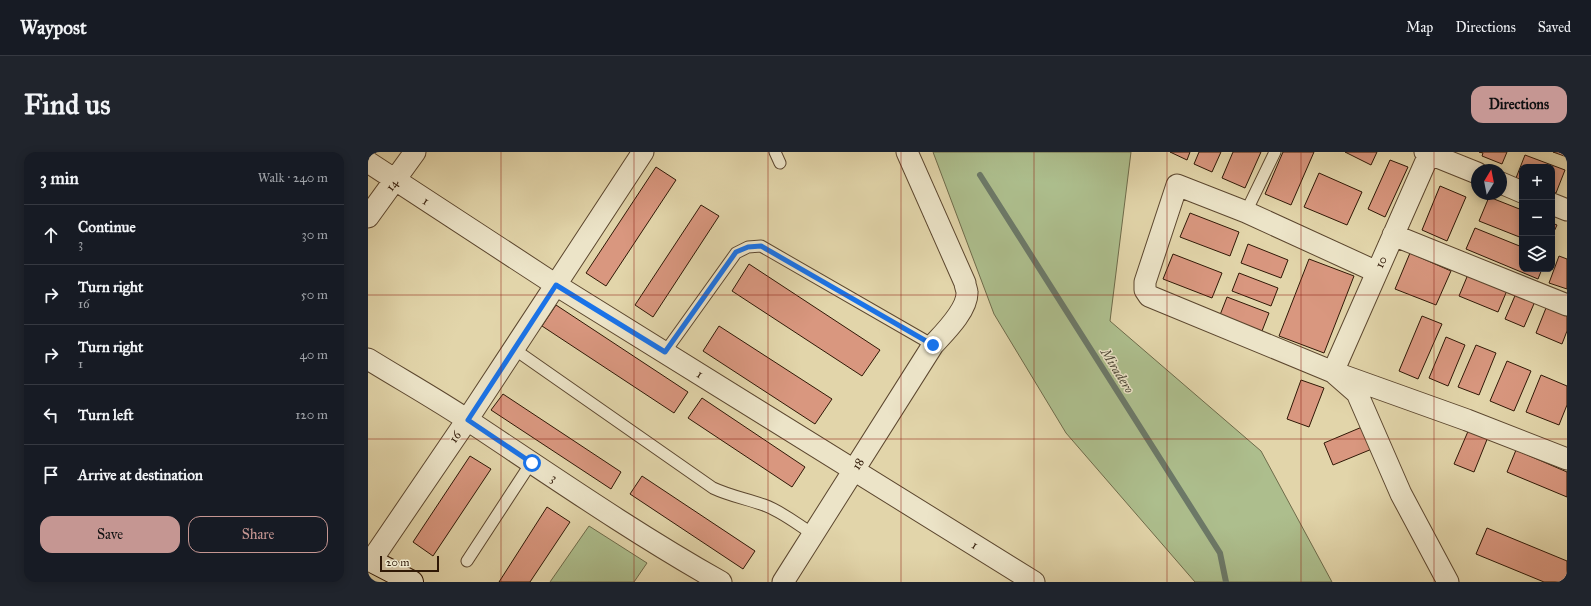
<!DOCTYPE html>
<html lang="en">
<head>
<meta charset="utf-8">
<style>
  :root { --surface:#171b24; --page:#20242c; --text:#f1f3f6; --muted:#9ea1a6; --line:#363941; --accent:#c59692 }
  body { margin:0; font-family:"IM FELL Great Primer",serif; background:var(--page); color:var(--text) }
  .controls { position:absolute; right:12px; top:12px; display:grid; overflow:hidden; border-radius:8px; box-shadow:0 2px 10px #0003 }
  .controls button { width:36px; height:36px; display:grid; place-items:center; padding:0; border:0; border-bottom:1px solid var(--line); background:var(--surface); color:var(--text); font:20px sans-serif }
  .compass { position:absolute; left:1103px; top:12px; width:36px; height:36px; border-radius:50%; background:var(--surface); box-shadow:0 2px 10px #0003; rotate:10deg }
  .scale { position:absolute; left:12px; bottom:10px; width:59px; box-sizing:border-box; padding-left:4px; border:2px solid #2f1806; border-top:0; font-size:11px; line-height:14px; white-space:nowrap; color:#2f1806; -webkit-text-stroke:3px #ece4c8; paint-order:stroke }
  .stop { position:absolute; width:12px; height:12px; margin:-9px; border:3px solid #1a73e8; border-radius:50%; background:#fff }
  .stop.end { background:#1a73e8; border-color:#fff; box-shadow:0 1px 4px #0008 }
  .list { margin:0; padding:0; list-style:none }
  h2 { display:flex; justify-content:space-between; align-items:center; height:52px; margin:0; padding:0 16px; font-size:17px }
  h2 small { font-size:13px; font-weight:400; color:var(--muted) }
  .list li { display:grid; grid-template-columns:26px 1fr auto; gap:12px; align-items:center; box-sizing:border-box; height:60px; padding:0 16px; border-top:1px solid var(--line) }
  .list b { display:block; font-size:15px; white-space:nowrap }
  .list p { margin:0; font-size:13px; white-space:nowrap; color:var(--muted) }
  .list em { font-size:13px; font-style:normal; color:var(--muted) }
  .actions { display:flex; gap:8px; padding:12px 16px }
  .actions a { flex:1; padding:9px 0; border:1px solid var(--accent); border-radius:12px; text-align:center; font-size:14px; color:var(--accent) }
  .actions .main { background:var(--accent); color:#111 }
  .icon { flex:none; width:22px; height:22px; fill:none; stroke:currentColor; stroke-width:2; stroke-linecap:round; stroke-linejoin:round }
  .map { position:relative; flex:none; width:1199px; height:430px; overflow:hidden; border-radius:12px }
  header { display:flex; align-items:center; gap:24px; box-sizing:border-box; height:56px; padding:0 20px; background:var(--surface); border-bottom:1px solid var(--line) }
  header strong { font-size:19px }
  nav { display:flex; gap:22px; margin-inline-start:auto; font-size:14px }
  .intro { display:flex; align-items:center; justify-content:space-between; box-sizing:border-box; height:96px; padding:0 24px }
  h1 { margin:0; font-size:28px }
  .button { padding:10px 18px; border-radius:12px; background:var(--accent); color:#111; font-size:14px; font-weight:700 }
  main { display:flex; gap:24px; padding:0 24px }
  aside { flex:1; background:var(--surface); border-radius:12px; box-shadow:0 2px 10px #0003 }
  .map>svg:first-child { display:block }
</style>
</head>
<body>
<header>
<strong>Waypost</strong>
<nav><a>Map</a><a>Directions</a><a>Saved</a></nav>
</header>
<div class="intro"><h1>Find us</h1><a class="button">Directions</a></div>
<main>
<aside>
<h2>3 min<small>Walk · 240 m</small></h2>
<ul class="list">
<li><svg class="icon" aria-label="ahead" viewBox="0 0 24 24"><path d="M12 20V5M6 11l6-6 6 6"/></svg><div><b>Continue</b><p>3</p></div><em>30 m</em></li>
<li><svg class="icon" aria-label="right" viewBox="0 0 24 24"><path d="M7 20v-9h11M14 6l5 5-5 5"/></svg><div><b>Turn right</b><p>16</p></div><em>50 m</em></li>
<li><svg class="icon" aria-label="right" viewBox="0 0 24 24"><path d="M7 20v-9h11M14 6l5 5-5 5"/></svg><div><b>Turn right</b><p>1</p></div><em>40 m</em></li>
<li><svg class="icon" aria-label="left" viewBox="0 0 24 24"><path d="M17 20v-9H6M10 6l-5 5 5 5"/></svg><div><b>Turn left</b></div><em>120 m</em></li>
<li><svg class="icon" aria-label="arrive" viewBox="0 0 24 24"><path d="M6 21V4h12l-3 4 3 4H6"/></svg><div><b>Arrive at destination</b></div></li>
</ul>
<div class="actions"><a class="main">Save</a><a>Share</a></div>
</aside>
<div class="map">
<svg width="1199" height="430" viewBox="0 0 1199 430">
  <rect width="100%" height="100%" fill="#e2d5aa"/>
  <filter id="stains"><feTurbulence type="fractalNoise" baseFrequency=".005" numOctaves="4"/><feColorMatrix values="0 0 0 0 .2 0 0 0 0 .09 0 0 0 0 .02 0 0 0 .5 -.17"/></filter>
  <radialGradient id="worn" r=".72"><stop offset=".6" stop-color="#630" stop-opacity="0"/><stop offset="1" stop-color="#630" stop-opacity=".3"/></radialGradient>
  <!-- green -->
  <path fill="#adbe8d" stroke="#6e6b4a" d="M565,0H763L742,169L893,299L964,430H827L698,281L626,162Z
    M221,374L279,411L266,430H182Z"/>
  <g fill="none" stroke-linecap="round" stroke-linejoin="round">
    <!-- stream -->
    <path stroke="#6c7968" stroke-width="6" d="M612,23L852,401L858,430"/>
  </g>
  <!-- building -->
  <path fill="#d9977f" stroke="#2f1806" d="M802,0H822L819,8Z
    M831,0H853L844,20L826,12Z
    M865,0H893L877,36L854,26Z
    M915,0H946L923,53L897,42Z
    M977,0H1009L1003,13Z
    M1111,0H1139L1134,12L1114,4L1115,1Z
    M1185,0H1199V5Z
    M1157,3L1197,18L1188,41L1184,40V15H1154V28L1148,26Z
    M1022,8L1040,15L1017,65L1000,57Z
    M288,15L308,28L238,134L218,121Z
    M951,21L994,40L979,73L936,55Z
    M1072,34L1098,45L1079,89L1054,78Z
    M1121,45L1154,58V86L1111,69Z
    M333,53L351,64L285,165L267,153Z
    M822,61L871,80L862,104L812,85Z
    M1184,71L1189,73L1184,84Z
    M1107,76L1154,95V117H1174L1170,127L1098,97Z
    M880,92L920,108L913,126L873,111Z
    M1042,101L1083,119L1068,153L1027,137Z
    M805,102L854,121L844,146L795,127Z
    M1191,104L1199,107V137L1181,131Z
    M941,107L986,124L956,201L911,184Z
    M381,112L512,198L494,224L364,139Z
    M1101,120L1140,136L1130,160L1091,144Z
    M871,121L910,136L903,154L864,139Z
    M1149,139L1168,147L1156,175L1137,167Z
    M859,145L901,161L894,179L852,163Z
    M188,153L320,240L306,261L174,174Z
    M1178,156L1199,164V179L1194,192L1168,181Z
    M1054,164L1074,172L1050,227L1031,219Z
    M351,174L464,247L447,272L335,199Z
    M1078,185L1097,193L1080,234L1061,226Z
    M1108,193L1128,201L1111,243L1090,235Z
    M1139,209L1163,219L1146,259L1122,249Z
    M1173,223L1199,234V253L1191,273L1158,260Z
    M933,228L956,236L941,275L919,267Z
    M135,242L253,320L243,337L123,258Z
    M334,246L437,315L424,335L320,266Z
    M994,275L1004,297L965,313L956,291Z
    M1101,277L1120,285L1106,320L1086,312Z
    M1148,298L1199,320V345L1139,320Z
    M102,304L123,317L65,404L45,390Z
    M274,324L387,399L375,417L262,342Z
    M179,355L202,370L162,430H131Z
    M1119,376L1199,409V430H1176L1108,402Z"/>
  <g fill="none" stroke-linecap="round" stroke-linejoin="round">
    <!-- lane casing -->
    <g stroke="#5c472f" stroke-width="13">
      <path id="lane" d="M407,0L412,11
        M878,60L907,0
        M146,197L345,336C362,344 379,347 396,353C413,359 429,372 445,382
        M297,200L368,101L380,95L393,94L565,193
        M99,409L163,311"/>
    </g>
    <!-- street casing -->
    <g stroke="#5c472f" stroke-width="23">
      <path id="street" d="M1057,0L1109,21
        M1062,0L965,220L989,241L1033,342L1080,430
        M0,10L188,133L666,430
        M1133,31L1154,40
        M1184,52L1199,58
        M0,65L47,0
        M1025,83L1199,153
        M1009,120L878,60L809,33L777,130V138L781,144L965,220L1099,268L1199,307
        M0,207C34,228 68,247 101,269C184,324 266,381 353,430
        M3,409L99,268L275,0
        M415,430L565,193C576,181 600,158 599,140C599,138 597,134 597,131L539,0"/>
    </g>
    <!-- secondary casing -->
    <g stroke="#2f1806" stroke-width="24">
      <path id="secondary" d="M0,407L44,430"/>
    </g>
    <!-- lane -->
    <use href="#lane" stroke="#ece4c8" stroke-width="11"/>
    <!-- street -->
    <use href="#street" stroke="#ece4c8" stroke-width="21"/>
    <!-- secondary -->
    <use href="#secondary" stroke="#ece4c8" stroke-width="22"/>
  </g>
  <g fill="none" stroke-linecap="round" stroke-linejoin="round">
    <!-- route -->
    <path stroke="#1a73e8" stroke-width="5" d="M164,311L100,268L188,133L297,200L368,100L380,95L393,94L565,193"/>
  </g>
  <!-- grid -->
  <path fill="none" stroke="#8f2418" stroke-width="1" stroke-opacity="0.55" d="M133,0V430M266,0V430M400,0V430M533,0V430M666,0V430M799,0V430M933,0V430M1066,0V430M0,143H1199M0,287H1199"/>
  <g text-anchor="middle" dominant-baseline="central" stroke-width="3" stroke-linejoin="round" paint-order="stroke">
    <!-- street labels -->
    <g font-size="12" fill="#2f1806" stroke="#ece4c8">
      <text transform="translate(24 33) rotate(-54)">14</text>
      <text transform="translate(58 49) rotate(33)">1</text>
      <text transform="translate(1013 110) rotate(-66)">10</text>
      <text transform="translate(332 222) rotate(32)">1</text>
      <text transform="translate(87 285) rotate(-56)">16</text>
      <text transform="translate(490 312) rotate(-58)">18</text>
      <text transform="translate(186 326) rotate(33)">3</text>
      <text transform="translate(607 393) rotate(32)">1</text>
    </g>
    <!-- water labels -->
    <g font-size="13" font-style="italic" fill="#4e4837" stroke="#ece4c8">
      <text transform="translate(749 219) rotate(58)">Miradero</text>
    </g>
  </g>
  <rect width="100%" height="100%" filter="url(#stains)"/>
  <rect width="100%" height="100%" fill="url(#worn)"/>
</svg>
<div class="controls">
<button>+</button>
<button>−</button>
<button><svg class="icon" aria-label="layers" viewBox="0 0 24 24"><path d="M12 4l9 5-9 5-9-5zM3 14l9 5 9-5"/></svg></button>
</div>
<svg class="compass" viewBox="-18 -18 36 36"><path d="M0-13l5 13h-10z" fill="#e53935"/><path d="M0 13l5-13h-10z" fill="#9ea1a6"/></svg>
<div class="scale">20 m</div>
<div class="stop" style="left:164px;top:311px"></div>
<div class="stop end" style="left:565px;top:193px"></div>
</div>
</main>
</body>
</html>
